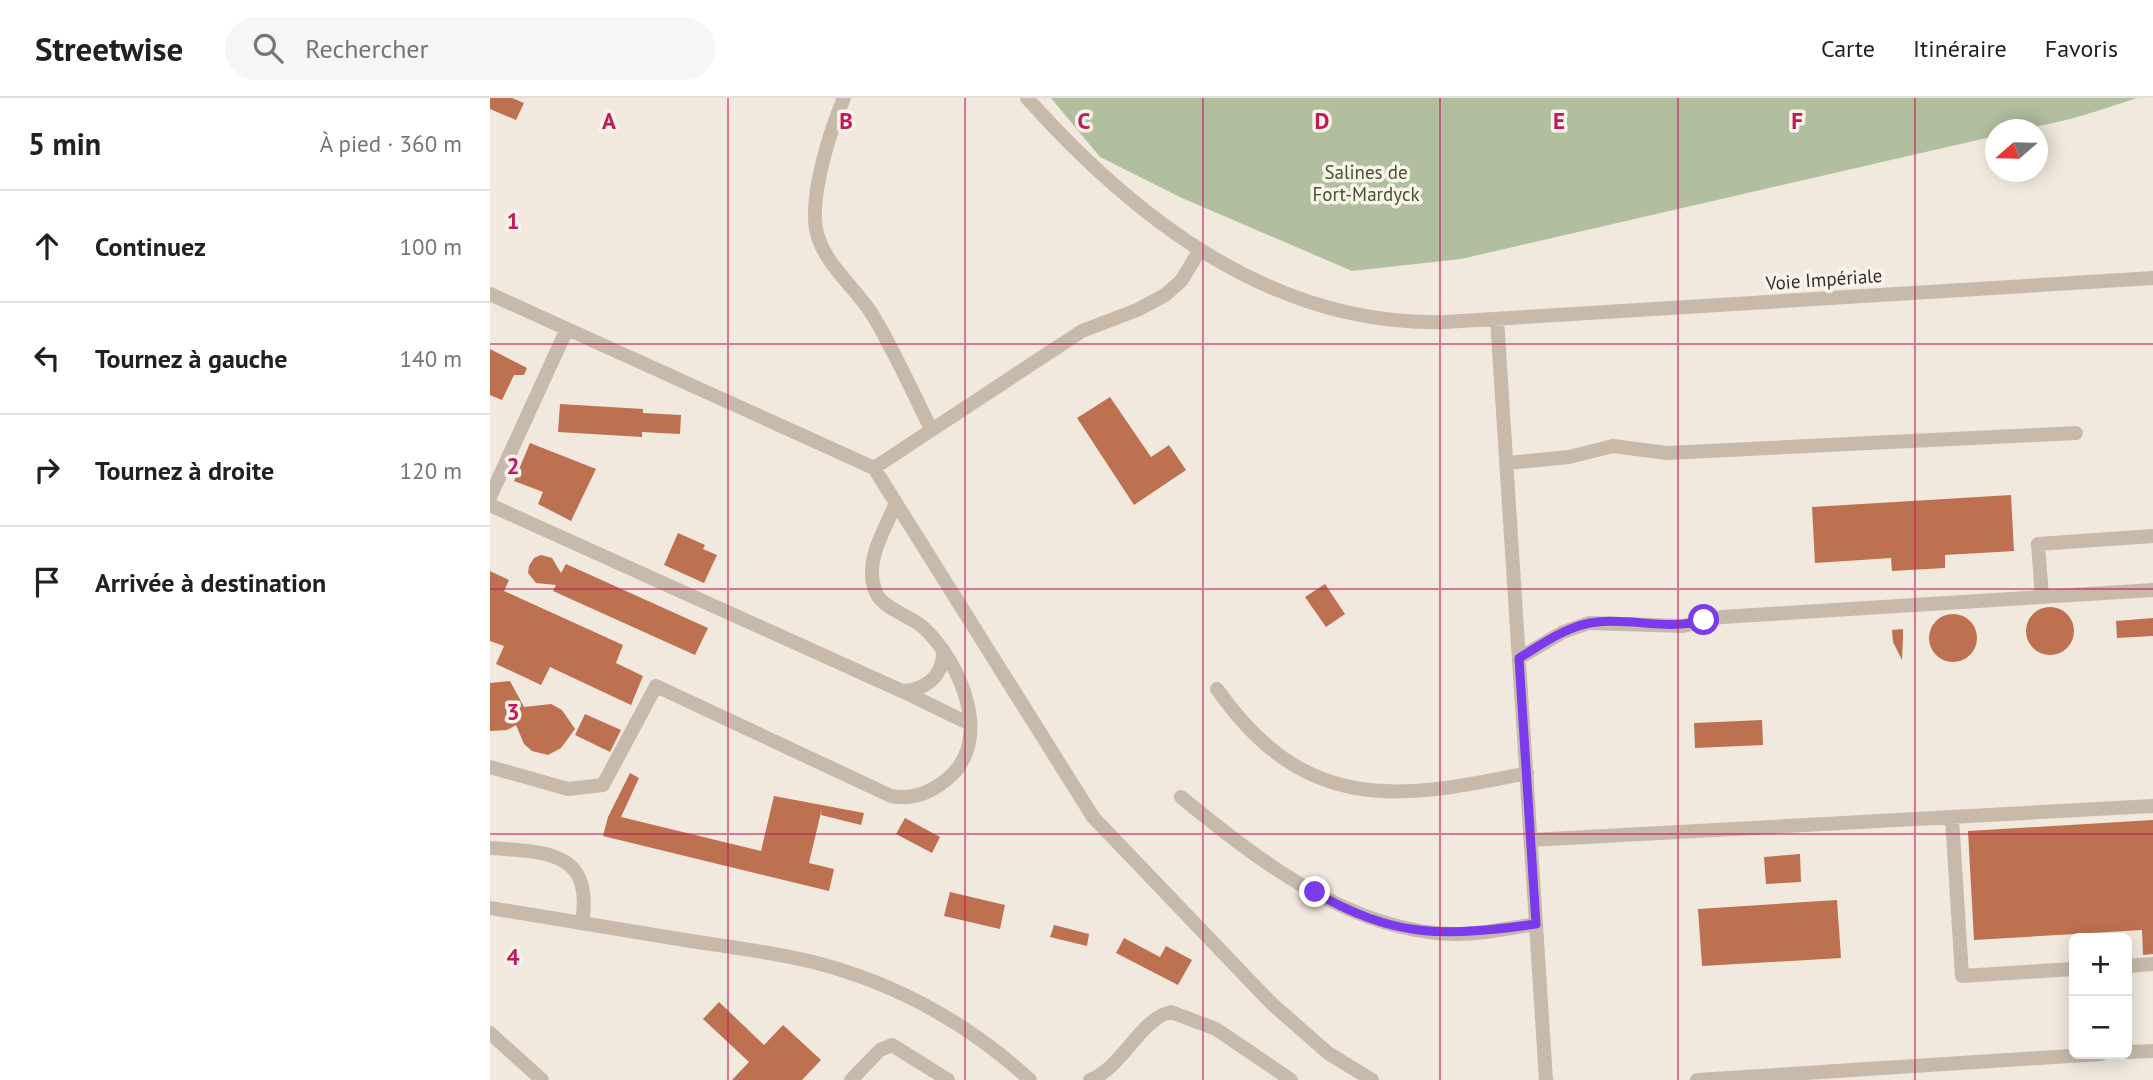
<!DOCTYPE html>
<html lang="fr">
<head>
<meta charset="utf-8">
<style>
  :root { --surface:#fff; --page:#f6f6f6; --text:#202124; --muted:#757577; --line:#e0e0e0 }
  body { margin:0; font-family:"PT Sans",sans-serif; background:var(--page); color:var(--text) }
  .controls { position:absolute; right:21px; bottom:21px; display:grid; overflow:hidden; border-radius:10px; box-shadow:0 4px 18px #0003 }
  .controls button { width:63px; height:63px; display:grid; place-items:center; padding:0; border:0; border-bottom:2px solid var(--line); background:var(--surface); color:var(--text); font:35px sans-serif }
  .compass { position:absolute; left:1495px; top:21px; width:63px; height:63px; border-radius:50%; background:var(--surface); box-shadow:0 4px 18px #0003; rotate:250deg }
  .stop { position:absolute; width:21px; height:21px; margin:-16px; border:5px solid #7c3aed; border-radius:50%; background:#fff }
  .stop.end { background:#7c3aed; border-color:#fff; box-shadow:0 2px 7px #0008 }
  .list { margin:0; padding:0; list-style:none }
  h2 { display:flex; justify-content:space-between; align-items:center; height:91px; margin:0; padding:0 28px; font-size:30px }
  h2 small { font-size:23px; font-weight:400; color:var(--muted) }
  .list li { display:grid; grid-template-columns:46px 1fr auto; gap:21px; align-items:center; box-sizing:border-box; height:112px; padding:0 28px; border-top:2px solid var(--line) }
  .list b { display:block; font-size:26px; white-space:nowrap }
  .list em { font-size:23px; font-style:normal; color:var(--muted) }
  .icon { flex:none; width:38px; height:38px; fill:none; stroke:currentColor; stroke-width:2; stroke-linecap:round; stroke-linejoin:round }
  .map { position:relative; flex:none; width:1663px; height:982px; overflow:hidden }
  header { display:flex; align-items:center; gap:42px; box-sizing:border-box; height:98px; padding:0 35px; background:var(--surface); border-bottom:2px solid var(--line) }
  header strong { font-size:33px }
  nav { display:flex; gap:38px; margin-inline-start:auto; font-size:24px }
  .search { width:490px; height:63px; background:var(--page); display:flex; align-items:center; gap:18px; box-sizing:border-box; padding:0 24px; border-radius:38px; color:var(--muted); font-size:26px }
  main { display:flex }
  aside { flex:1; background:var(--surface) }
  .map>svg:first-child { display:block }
</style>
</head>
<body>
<header>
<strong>Streetwise</strong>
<div class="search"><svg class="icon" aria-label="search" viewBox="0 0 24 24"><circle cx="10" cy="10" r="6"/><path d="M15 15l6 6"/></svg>Rechercher</div>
<nav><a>Carte</a><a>Itinéraire</a><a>Favoris</a></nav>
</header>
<main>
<aside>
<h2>5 min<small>À pied · 360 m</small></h2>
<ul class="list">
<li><svg class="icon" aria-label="ahead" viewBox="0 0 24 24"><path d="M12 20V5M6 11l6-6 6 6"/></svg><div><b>Continuez</b></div><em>100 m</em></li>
<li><svg class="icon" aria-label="left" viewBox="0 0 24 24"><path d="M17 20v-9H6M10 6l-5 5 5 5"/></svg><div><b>Tournez à gauche</b></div><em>140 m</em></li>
<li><svg class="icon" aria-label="right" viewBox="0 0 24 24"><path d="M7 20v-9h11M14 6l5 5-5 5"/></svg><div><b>Tournez à droite</b></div><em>120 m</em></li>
<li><svg class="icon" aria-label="arrive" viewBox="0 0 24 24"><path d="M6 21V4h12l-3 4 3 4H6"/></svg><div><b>Arrivée à destination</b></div></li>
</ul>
</aside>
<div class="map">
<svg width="1663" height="982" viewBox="0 0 1663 982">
  <rect width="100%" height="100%" fill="#f1e9de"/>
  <!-- green -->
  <path fill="#b2bf9f" d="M561,0H1647C1601,15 1554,32 1506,32L1505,38L971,161L862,173L692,100L610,59Z"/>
  <!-- building -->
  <path fill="#bd7150" d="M0,0H22L34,5L26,22L0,11Z
    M0,251L37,270L34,277H24L12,302L0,297Z
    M620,299L661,359L679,347L696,372L644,407L587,320Z
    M70,306L153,311V315L191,317L190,336L152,334V339L68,334Z
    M40,345L106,371L81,423L48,406L53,394L24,383Z
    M1521,397L1524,453L1455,457V470L1402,473L1401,460L1325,465L1322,409Z
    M188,435L215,447L213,451L227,457L214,485L174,467Z
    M51,457L62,460L71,475L76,466L218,530L205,557L63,493L66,487L46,485L38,475L39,468L44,460Z
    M0,473L19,482L14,493L133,547L126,565L153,578L141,607L60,569L51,587L6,566L14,548L0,543Z
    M835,486L855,516L836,529L815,499Z
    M1536 533a24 24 0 1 1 48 0a24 24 0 1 1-48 0Z
    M1439 540a24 24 0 1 1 48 0a24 24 0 1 1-48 0Z
    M1663,520V538L1627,540L1626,523Z
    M1413,531V540L1412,562L1403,544L1402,532Z
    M20,583L34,609L61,606L72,612L85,631L71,650L58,657L42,653L34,646L26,627L17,632L0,633V585Z
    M95,616L131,632L120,654L85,637Z
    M1272,622L1273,647L1205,650L1204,625Z
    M140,675L149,680L131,719L271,753L284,698L374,715L371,727L331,717L332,710L319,765L344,771L339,793L113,738L118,719Z
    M415,720L450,739L442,755L406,736Z
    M1663,722V856L1653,857L1652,832L1484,842L1478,733Z
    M1310,756L1311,784L1276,786L1274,759Z
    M460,794L515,807L510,831L454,818Z
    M1347,802L1351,860L1212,868L1208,811Z
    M564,827L599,836L597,848L560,839Z
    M634,840L670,859L676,848L702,862L688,887L626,855Z
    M229,904L274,947L293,927L331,962L312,982H242L259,964L213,921Z"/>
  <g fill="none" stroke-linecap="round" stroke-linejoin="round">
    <!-- minor -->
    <path stroke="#c8baab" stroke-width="14" d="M354,0C340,33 320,96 326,131C332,164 365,189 382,216C404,252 422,293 441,331
      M537,0C645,121 784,229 955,224L1663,180
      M710,152L691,183L675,197L647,212L592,233L384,370L603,719L781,905L838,955L882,982
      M0,196L384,370
      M1007,221L1056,982
      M1017,365L1079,359L1123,348L1177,355L1586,335
      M0,399L77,231
      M0,407L412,593C437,592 454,577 453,552
      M1552,499L1548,446L1663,438
      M1029,560L1073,534L1099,525L1193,528L1232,519L1663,492
      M727,591C814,715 905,703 1037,675
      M412,593L480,626
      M0,669L78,691L113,687L166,588L401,698C422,702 440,695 456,682C505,644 471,565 434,530C420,517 391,511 385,492C374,462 395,432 406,405
      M691,699C768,762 859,833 962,836C990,837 1019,830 1046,826
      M1462,720L1472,878L1584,871
      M1041,742L1663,708
      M0,750C57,754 104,753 92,825
      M0,810C65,821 130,831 195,842C239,849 284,854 327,865C407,886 479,926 540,982
      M1637,868L1663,866
      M0,935L52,982
      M1637,954L1663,953
      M361,982L390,952L402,947L458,982
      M600,982C632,970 651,920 681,914L726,931L801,982
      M1207,982L1611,956"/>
  </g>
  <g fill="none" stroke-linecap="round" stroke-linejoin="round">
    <!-- route -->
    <path stroke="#7c3aed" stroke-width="9" d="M825,794C905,842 958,838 1046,826L1029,560C1054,545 1078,527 1107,524C1143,520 1179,533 1214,522"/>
  </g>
  <!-- grid -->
  <path fill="none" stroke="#c2185b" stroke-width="2" stroke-opacity="0.55" d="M238,0V982M475,0V982M713,0V982M950,0V982M1188,0V982M1425,0V982M0,246H1663M0,491H1663M0,736H1663"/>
  <g text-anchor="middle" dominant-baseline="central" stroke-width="7" stroke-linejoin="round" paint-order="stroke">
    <!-- park labels -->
    <g font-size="19" fill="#44532f" stroke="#f9f3ea">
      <text x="876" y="74">Salines de<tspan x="876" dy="22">Fort-Mardyck</tspan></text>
    </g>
    <!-- street labels -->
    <g font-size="19" fill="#362e2a" stroke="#f9f3ea">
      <text transform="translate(1334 181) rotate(-4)">Voie Impériale</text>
    </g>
  </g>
  <g font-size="23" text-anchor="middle" font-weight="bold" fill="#c2185b" stroke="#f9f3ea" stroke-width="7" stroke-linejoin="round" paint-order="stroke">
    <text x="119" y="31">A</text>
    <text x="356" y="31">B</text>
    <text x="594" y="31">C</text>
    <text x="832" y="31">D</text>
    <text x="1069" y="31">E</text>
    <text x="1307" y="31">F</text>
    <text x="23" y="131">1</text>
    <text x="23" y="376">2</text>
    <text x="23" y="622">3</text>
    <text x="23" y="867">4</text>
  </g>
</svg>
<div class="controls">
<button>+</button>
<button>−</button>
</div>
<svg class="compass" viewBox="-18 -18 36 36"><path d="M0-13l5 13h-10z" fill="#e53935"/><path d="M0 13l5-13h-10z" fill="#757577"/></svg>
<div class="stop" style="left:1214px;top:522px"></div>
<div class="stop end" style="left:825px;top:794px"></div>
</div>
</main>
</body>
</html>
